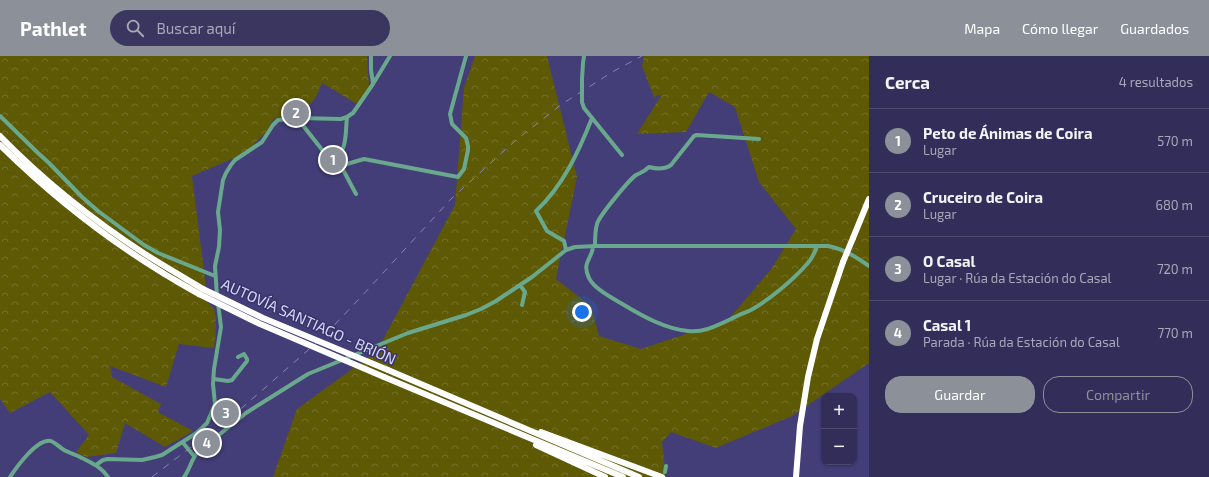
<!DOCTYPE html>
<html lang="es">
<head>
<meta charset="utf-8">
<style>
  :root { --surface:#322e59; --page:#3a365f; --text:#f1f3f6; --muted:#a8a8ba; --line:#4d4a6f; --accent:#8c9099 }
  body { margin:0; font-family:"Exo 2",sans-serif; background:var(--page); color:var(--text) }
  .controls { position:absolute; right:12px; bottom:12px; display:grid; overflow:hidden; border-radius:8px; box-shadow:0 1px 3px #0004 }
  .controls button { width:36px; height:36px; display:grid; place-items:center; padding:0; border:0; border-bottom:1px solid var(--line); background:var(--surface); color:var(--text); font:20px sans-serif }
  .you { position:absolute; left:582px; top:256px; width:14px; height:14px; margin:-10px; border:3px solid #fff; border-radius:50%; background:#1a73e8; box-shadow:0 0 0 6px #1a73e833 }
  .badge { display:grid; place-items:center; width:26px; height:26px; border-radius:50%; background:var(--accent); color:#fff; font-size:13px; font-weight:700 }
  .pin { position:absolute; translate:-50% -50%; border:2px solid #fff; box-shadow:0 1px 4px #0006 }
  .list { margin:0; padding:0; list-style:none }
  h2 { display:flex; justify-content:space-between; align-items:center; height:52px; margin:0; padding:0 16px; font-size:17px }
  h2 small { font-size:13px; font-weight:400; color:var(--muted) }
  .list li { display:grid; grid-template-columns:26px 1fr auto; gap:12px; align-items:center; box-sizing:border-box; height:64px; padding:0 16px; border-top:1px solid var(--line) }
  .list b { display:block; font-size:15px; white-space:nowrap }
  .list p { margin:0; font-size:13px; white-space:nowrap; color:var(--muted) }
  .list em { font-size:13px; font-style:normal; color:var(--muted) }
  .actions { display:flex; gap:8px; padding:12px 16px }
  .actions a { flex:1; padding:9px 0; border:1px solid var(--accent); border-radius:16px; text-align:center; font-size:14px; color:var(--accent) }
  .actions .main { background:var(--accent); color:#fff }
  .icon { flex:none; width:22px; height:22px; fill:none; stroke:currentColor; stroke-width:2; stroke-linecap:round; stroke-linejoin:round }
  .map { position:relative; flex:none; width:869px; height:421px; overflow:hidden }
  header { display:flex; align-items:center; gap:24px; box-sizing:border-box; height:56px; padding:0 20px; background:var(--accent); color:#fff }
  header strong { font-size:19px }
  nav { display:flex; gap:22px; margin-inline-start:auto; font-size:14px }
  .search { width:280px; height:36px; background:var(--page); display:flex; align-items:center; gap:10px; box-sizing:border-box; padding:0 14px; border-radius:22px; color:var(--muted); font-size:15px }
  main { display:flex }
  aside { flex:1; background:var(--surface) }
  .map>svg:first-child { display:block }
</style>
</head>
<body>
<header>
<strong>Pathlet</strong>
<div class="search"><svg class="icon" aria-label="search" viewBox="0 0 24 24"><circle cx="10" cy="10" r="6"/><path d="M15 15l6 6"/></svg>Buscar aquí</div>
<nav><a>Mapa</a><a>Cómo llegar</a><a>Guardados</a></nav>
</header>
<main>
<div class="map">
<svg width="869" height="421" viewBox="0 0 869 421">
  <defs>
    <pattern id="forest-crowns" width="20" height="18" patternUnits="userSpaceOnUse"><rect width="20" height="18" fill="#5e5904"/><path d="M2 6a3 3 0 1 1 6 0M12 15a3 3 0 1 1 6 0" fill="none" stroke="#74702a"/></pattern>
  </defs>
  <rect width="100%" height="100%" fill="#433e77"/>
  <!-- forest -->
  <path fill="url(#forest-crowns)" d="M0,0H367L369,31L357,48L322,27C316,41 313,52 295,56V61H278L274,63L266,76L251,91L234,102L192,120L208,247L214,252C217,266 216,278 214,292L179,288L166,331L110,310L112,321L161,348L158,356L193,375L165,391L125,367L116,397L86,401L76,396L89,379L50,336L10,357L0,343Z
    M475,0H547L577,121L556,223L591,250L599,280L641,293L728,264L772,212L796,173L759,126L735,51L709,36L686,76L637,78L662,38L654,41L642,10L644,0H869V307L792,360L716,392L671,376L662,386L666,421H273L297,353L377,295L455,149L464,32Z"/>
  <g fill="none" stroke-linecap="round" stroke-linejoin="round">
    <!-- minor -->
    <path stroke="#69a88d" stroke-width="4" d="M371,0V14L373,27
      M582,23L583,7L584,0
      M582,46L584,52L622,99
      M0,60L38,97L49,107L82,141L98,155L144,189L158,197L215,220
      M298,62L301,67L327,100L340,110L364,103L458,121L464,113L468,94V90L466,82L452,68L450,58L466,0
      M334,106C348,91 345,79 347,61
      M341,110L356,138
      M593,190C593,202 581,206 589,222C594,233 614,243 624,249C644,261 666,273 688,275C704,277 718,269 731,263C738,259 744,257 751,254C769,244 793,224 807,208C812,203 815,196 817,190
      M595,190C595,183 595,175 597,168C599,160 629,124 636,119C642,116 644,116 649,111C656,113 665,113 671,109L694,80L697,79L759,83
      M566,194L564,185L547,175L536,155C563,130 579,95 592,62
      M520,229L525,236L522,249
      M217,240L215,210L219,191L220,174L218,156L223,124L226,117L231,109L235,104L262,86L273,69L278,64L298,62L341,63L347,61L353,57L373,28L390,0
      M214,323L228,325L232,324L247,305V303L244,298L238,301
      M96,409L103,404L108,403L142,404L155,401L162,399L195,378L202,372L207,367L215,348L213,328L214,313L221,271L218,247
      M665,416L666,410
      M10,421C16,412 37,382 51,385C56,387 59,391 64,394C68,396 73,398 78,400C89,406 101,410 108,421
      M184,421C191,412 191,402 199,395L246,357L308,318L408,277L466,259L481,253L496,245L532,221L566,194L575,191L595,190H828C844,193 856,201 869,210"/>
    <!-- highway -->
    <path stroke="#fff" stroke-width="6" d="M0,80C43,124 93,164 145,198C164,210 183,221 203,233
      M0,89C60,148 126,198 199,238
      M853,182L869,143
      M388,314L639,421
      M384,321L623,421
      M541,376L662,421
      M536,389L605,421
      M796,421L800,370L808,321L817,283L843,206"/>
    <!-- rail -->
    <path stroke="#8784b3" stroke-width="1" stroke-dasharray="7 7" stroke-linecap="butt" d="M152,421L243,351L299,302L322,282L360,242L451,143L515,85L562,48L614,15L642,0"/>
    <!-- minor-bridge -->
    <path stroke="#69a88d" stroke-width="4" d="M582,46V23
      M184,388L194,400"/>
    <!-- highway-bridge -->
    <path stroke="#fff" stroke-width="6" d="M843,206L853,182
      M203,233L263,262L388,314
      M199,238L260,268L384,321"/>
  </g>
  <g text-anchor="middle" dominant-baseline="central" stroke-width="3" stroke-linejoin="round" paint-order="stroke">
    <!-- street labels -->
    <g font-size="15" fill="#d7d7fa" stroke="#39336b">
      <text transform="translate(309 265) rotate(24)">AUTOVÍA SANTIAGO - BRIÓN</text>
    </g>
  </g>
</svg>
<div class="controls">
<button>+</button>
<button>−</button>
</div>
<div class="you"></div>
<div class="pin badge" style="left:333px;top:104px">1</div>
<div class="pin badge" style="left:296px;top:57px">2</div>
<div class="pin badge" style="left:226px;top:357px">3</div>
<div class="pin badge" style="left:207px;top:387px">4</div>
</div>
<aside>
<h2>Cerca<small>4 resultados</small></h2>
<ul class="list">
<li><span class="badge">1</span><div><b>Peto de Ánimas de Coira</b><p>Lugar</p></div><em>570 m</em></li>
<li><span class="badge">2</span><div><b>Cruceiro de Coira</b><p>Lugar</p></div><em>680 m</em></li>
<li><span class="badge">3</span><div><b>O Casal</b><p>Lugar · Rúa da Estación do Casal</p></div><em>720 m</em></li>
<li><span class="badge">4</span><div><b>Casal 1</b><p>Parada · Rúa da Estación do Casal</p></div><em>770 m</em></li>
</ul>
<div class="actions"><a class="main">Guardar</a><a>Compartir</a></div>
</aside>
</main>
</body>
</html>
